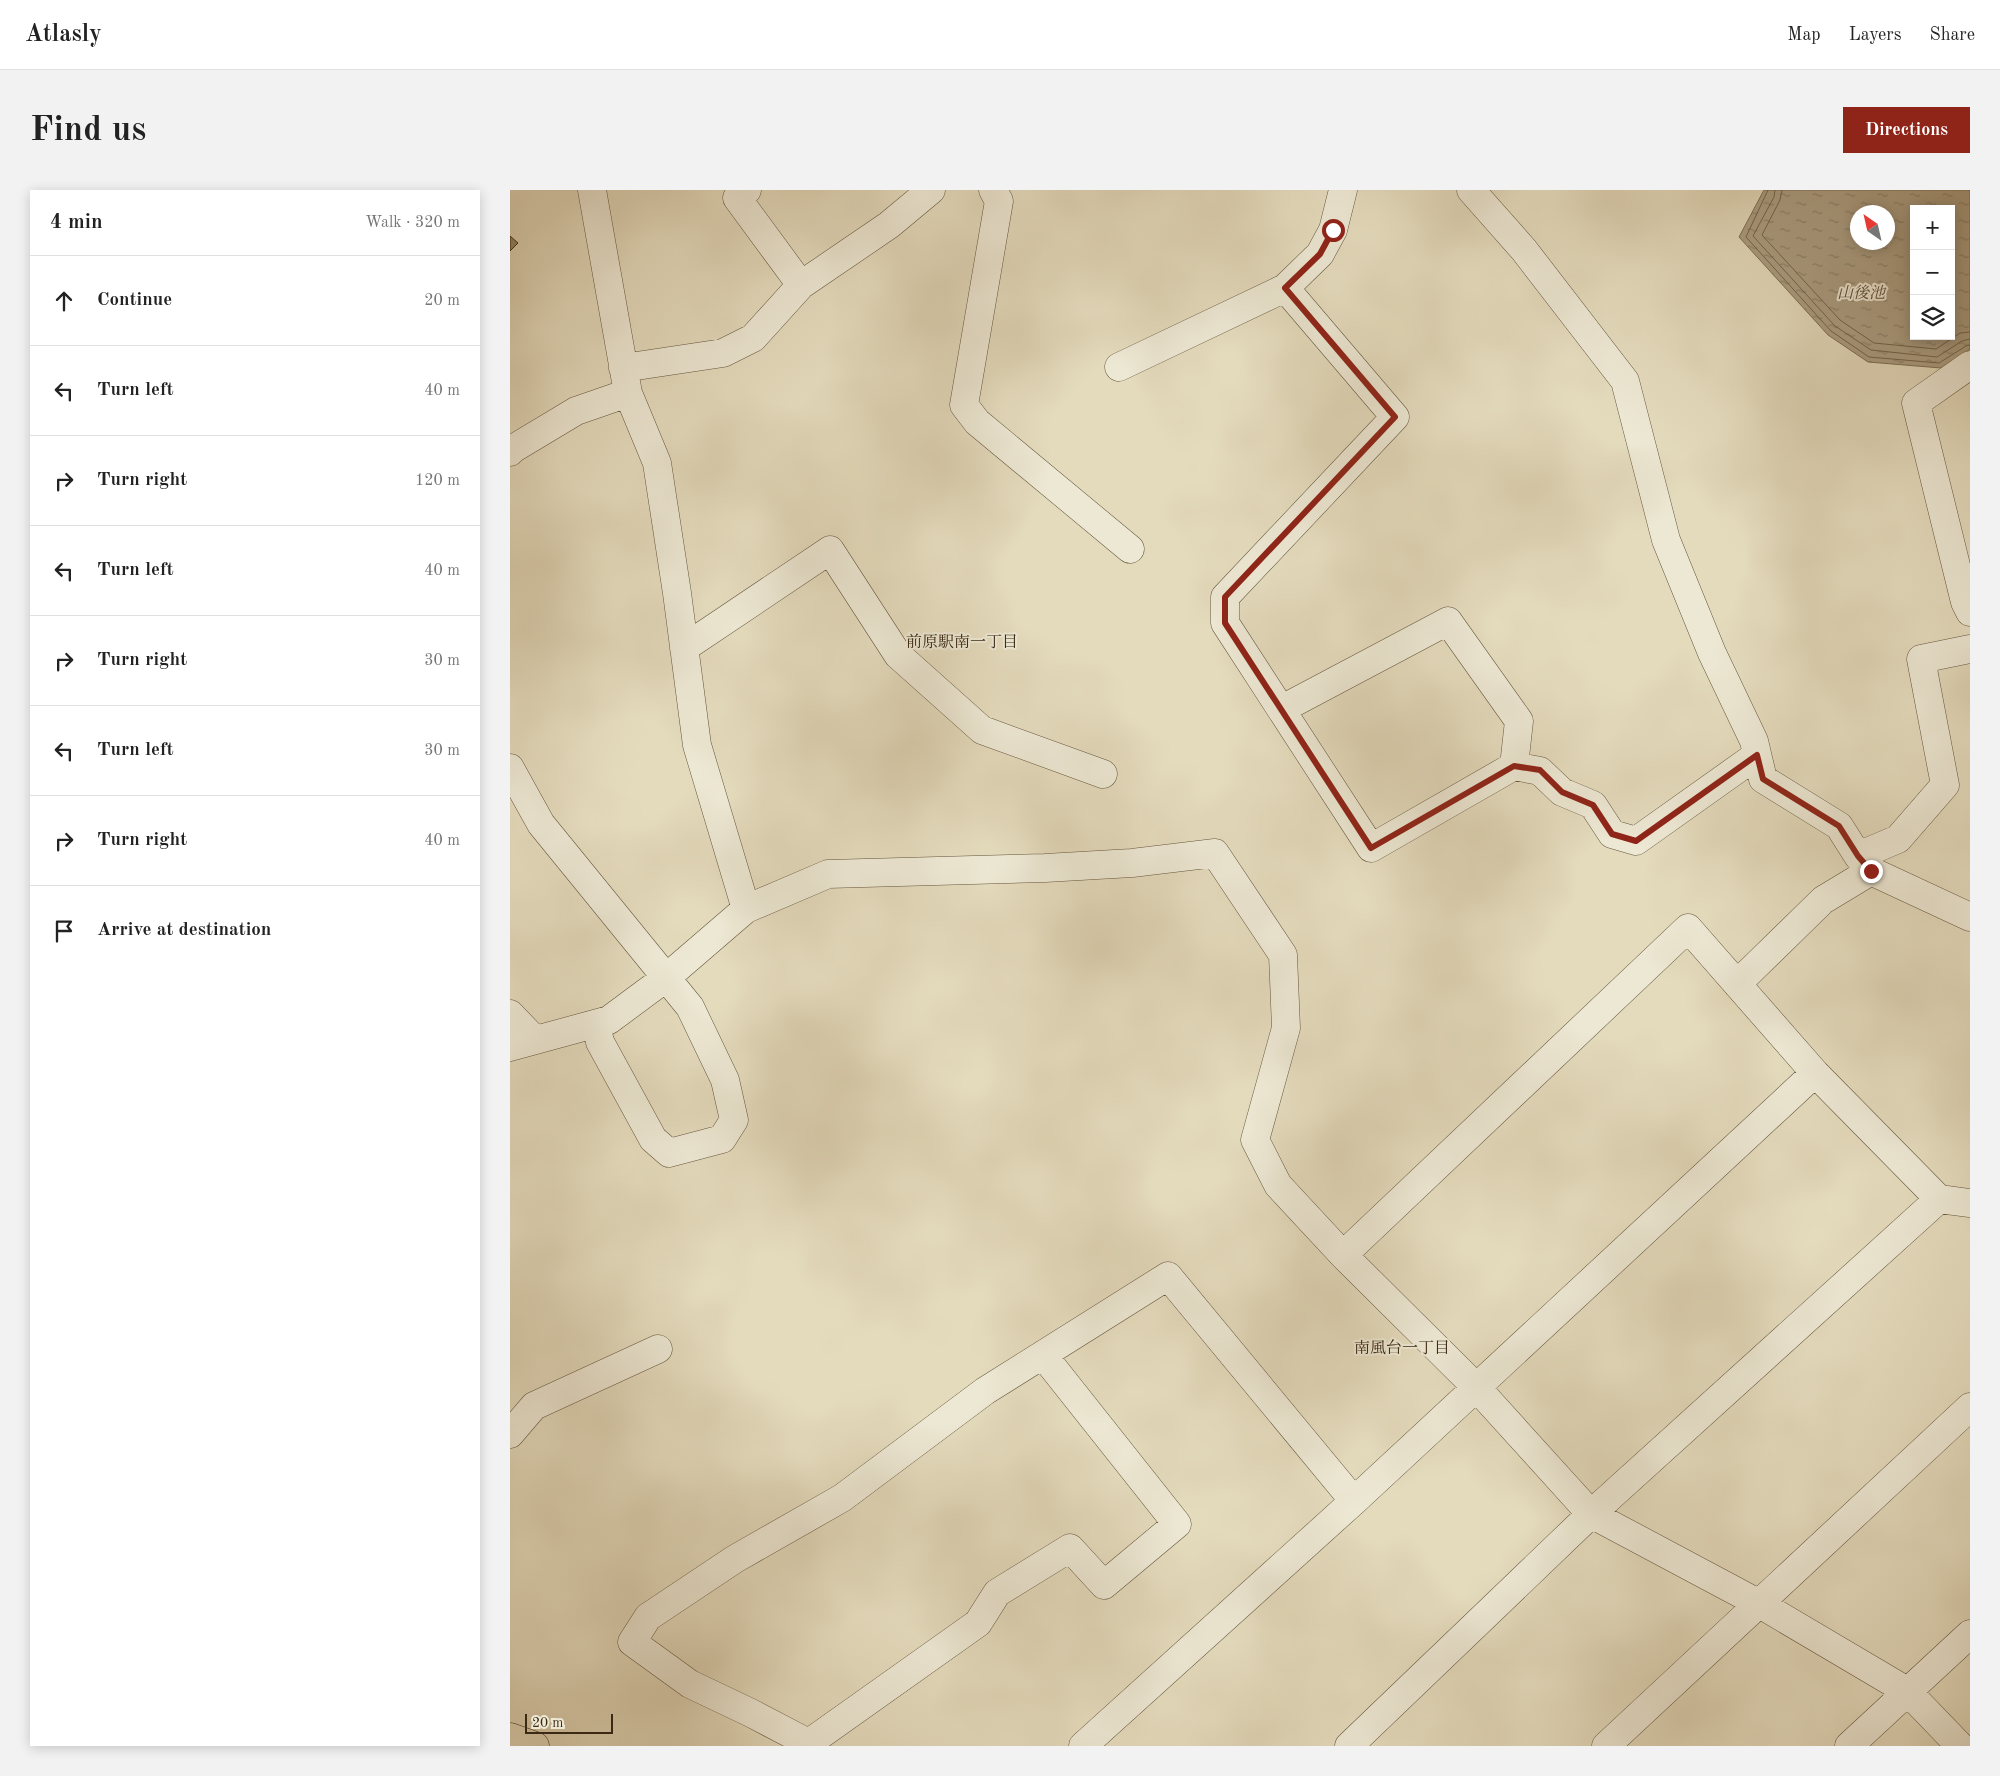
<!DOCTYPE html>
<html lang="en">
<head>
<meta charset="utf-8">
<style>
  :root { --surface:#fff; --page:#f2f2f2; --text:#222; --muted:#767676; --line:#e0e0e0; --accent:#8f2418 }
  body { margin:0; font-family:"Old Standard TT","Noto Serif JP",serif; background:var(--page); color:var(--text) }
  .controls { position:absolute; right:15px; top:15px; display:grid; overflow:hidden; border-radius:0px; box-shadow:0 2px 12px #0003 }
  .controls button { width:45px; height:45px; display:grid; place-items:center; padding:0; border:0; border-bottom:1px solid var(--line); background:var(--surface); color:var(--text); font:25px sans-serif }
  .compass { position:absolute; left:1340px; top:15px; width:45px; height:45px; border-radius:50%; background:var(--surface); box-shadow:0 2px 12px #0003; rotate:326deg }
  .scale { position:absolute; left:15px; bottom:12px; width:88px; box-sizing:border-box; padding-left:5px; border:2px solid #3b2913; border-top:0; font-size:14px; line-height:18px; white-space:nowrap; color:#3b2913; -webkit-text-stroke:4px #ede8d4; paint-order:stroke }
  .stop { position:absolute; width:15px; height:15px; margin:-11px; border:4px solid #8f2418; border-radius:50%; background:#fff }
  .stop.end { background:#8f2418; border-color:#fff; box-shadow:0 1px 5px #0008 }
  .list { margin:0; padding:0; list-style:none }
  h2 { display:flex; justify-content:space-between; align-items:center; height:65px; margin:0; padding:0 20px; font-size:21px }
  h2 small { font-size:16px; font-weight:400; color:var(--muted) }
  .list li { display:grid; grid-template-columns:32px 1fr auto; gap:15px; align-items:center; box-sizing:border-box; height:90px; padding:0 20px; border-top:1px solid var(--line) }
  .list b { display:block; font-size:19px; white-space:nowrap }
  .list em { font-size:16px; font-style:normal; color:var(--muted) }
  .icon { flex:none; width:28px; height:28px; fill:none; stroke:currentColor; stroke-width:2; stroke-linecap:round; stroke-linejoin:round }
  .map { position:relative; flex:none; width:1460px; height:1556px; overflow:hidden; border-radius:0px }
  header { display:flex; align-items:center; gap:30px; box-sizing:border-box; height:70px; padding:0 25px; background:var(--surface); border-bottom:1px solid var(--line) }
  header strong { font-size:24px }
  nav { display:flex; gap:28px; margin-inline-start:auto; font-size:18px }
  .intro { display:flex; align-items:center; justify-content:space-between; box-sizing:border-box; height:120px; padding:0 30px }
  h1 { margin:0; font-size:35px }
  .button { padding:12px 22px; border-radius:0px; background:var(--accent); color:#fff; font-size:18px; font-weight:700 }
  main { display:flex; gap:30px; padding:0 30px }
  aside { flex:1; background:var(--surface); border-radius:0px; box-shadow:0 2px 12px #0003 }
  .map>svg:first-child { display:block }
</style>
</head>
<body>
<header>
<strong>Atlasly</strong>
<nav><a>Map</a><a>Layers</a><a>Share</a></nav>
</header>
<div class="intro"><h1>Find us</h1><a class="button">Directions</a></div>
<main>
<aside>
<h2>4 min<small>Walk · 320 m</small></h2>
<ul class="list">
<li><svg class="icon" aria-label="ahead" viewBox="0 0 24 24"><path d="M12 20V5M6 11l6-6 6 6"/></svg><div><b>Continue</b></div><em>20 m</em></li>
<li><svg class="icon" aria-label="left" viewBox="0 0 24 24"><path d="M17 20v-9H6M10 6l-5 5 5 5"/></svg><div><b>Turn left</b></div><em>40 m</em></li>
<li><svg class="icon" aria-label="right" viewBox="0 0 24 24"><path d="M7 20v-9h11M14 6l5 5-5 5"/></svg><div><b>Turn right</b></div><em>120 m</em></li>
<li><svg class="icon" aria-label="left" viewBox="0 0 24 24"><path d="M17 20v-9H6M10 6l-5 5 5 5"/></svg><div><b>Turn left</b></div><em>40 m</em></li>
<li><svg class="icon" aria-label="right" viewBox="0 0 24 24"><path d="M7 20v-9h11M14 6l5 5-5 5"/></svg><div><b>Turn right</b></div><em>30 m</em></li>
<li><svg class="icon" aria-label="left" viewBox="0 0 24 24"><path d="M17 20v-9H6M10 6l-5 5 5 5"/></svg><div><b>Turn left</b></div><em>30 m</em></li>
<li><svg class="icon" aria-label="right" viewBox="0 0 24 24"><path d="M7 20v-9h11M14 6l5 5-5 5"/></svg><div><b>Turn right</b></div><em>40 m</em></li>
<li><svg class="icon" aria-label="arrive" viewBox="0 0 24 24"><path d="M6 21V4h12l-3 4 3 4H6"/></svg><div><b>Arrive at destination</b></div></li>
</ul>
</aside>
<div class="map">
<svg width="1460" height="1556" viewBox="0 0 1460 1556">
  <defs>
    <pattern id="water-ripples" width="26" height="14" patternUnits="userSpaceOnUse" patternTransform="scale(1.25)"><rect width="26" height="14" fill="#ab9e83"/><path d="M2 4q2-2 4 0t4 0M15 11q2-2 4 0t4 0" fill="none" stroke="#8c816a"/></pattern>
  </defs>
  <rect width="100%" height="100%" fill="#e4dbbd"/>
  <filter id="stains"><feTurbulence type="fractalNoise" baseFrequency=".004" numOctaves="4"/><feColorMatrix values="0 0 0 0 .2 0 0 0 0 .09 0 0 0 0 .02 0 0 0 .5 -.17"/></filter>
  <radialGradient id="worn" r=".72"><stop offset=".6" stop-color="#630" stop-opacity="0"/><stop offset="1" stop-color="#630" stop-opacity=".3"/></radialGradient>
  <!-- water -->
  <path fill="url(#water-ripples)" stroke="#7e6f56" fill-rule="evenodd" d="M1254,0H1460V159L1431,178L1358,172L1318,145L1229,47ZM1404,19H1441V146H1404ZM1348,22H1378V52H1348Z"/>
  <g fill="none" stroke-linecap="round" stroke-linejoin="round">
    <!-- shore -->
    <path stroke="#73644b" stroke-width="1" d="M1258,0L1236,47L1321,141L1359,167L1429,173L1456,156L1460,155
      M1265,0L1264,7L1243,46L1325,136L1361,160L1427,167L1452,151L1460,149
      M1272,0L1270,10L1252,45L1330,130L1364,153L1426,159L1450,143L1460,142"/>
  </g>
  <!-- building -->
  <path fill="#93866b" stroke="#3b2913" d="M0,46L8,53L0,61Z"/>
  <g fill="none" stroke-linecap="round" stroke-linejoin="round">
    <!-- minor casing -->
    <g stroke="#65563e" stroke-width="29">
      <path id="minor" d="M82,0L118,203L147,273L167,403L187,555L236,719
        M237,0L227,8L291,95
        M483,0L489,11L454,215L467,232L620,359
        M833,0L823,40L810,64L775,98L885,227L715,407V433L861,658L1004,576L1030,581L1052,602L1083,615L1102,644L1126,651L1247,565
        M961,0L1014,60L1115,191L1156,350L1202,463L1244,551L1253,589L1329,636L1348,666L1361,681L1460,727
        M1460,175L1406,213L1455,412L1460,422
        M609,177L775,98
        M113,178L213,163L243,148L291,95L379,35L421,0
        M0,262L1,260L66,221L118,203
        M174,458L320,360L388,465L472,540L593,584
        M772,519L938,431L1009,531L1004,576
        M0,578L31,634L180,817L215,890L224,930L212,949L159,963L143,949L90,852L86,834
        M1348,666L1388,649L1435,595L1411,469L1460,459
        M1227,794L1313,710L1361,681
        M0,824L25,850
        M0,857L99,830L157,787L236,719L318,684L535,678L622,673L705,663L773,765L776,838L745,950L768,995L833,1065L1178,738L1305,883
        M833,1065L966,1197L1081,1324L1248,1413L1397,1501L1450,1556
        M0,1244L24,1216L148,1159
        M299,1553L468,1433L487,1403L560,1358L594,1395L667,1334L533,1165
        M304,1556L241,1523L180,1494L122,1452L138,1427L225,1369L332,1308L475,1201L658,1086L844,1311
        M573,1556L844,1311L1305,883L1429,1009L1460,1013
        M839,1556L1081,1324L1429,1009
        M1096,1556L1460,1217
        M1339,1556L1460,1444"/>
    </g>
    <!-- primary casing -->
    <g stroke="#3b2913" stroke-width="29">
      <path id="primary" d="M0,1547L25,1556"/>
    </g>
    <!-- minor -->
    <use href="#minor" stroke="#ede8d4" stroke-width="28"/>
    <!-- primary -->
    <use href="#primary" stroke="#e4dbbd" stroke-width="28"/>
  </g>
  <g fill="none" stroke-linecap="round" stroke-linejoin="round">
    <!-- route -->
    <path stroke="#8f2418" stroke-width="6" d="M823,40L810,64L775,98L885,227L715,407V433L861,658L1004,576L1030,580L1052,602L1083,615L1102,644L1126,651L1247,565L1253,589L1329,636L1348,666L1361,681"/>
  </g>
  <g text-anchor="middle" dominant-baseline="central" stroke-width="4" stroke-linejoin="round" paint-order="stroke">
    <!-- water labels -->
    <g font-size="16" font-style="italic" fill="#5d4c35" stroke="#ede8d4">
      <text x="1351" y="104">山後池</text>
    </g>
    <!-- neighbourhood labels -->
    <g font-size="16" fill="#3b2913" stroke="#ede8d4">
      <text x="452" y="453">前原駅南一丁目</text>
      <text x="892" y="1159">南風台一丁目</text>
    </g>
  </g>
  <rect width="100%" height="100%" filter="url(#stains)"/>
  <rect width="100%" height="100%" fill="url(#worn)"/>
</svg>
<div class="controls">
<button>+</button>
<button>−</button>
<button><svg class="icon" aria-label="layers" viewBox="0 0 24 24"><path d="M12 4l9 5-9 5-9-5zM3 14l9 5 9-5"/></svg></button>
</div>
<svg class="compass" viewBox="-18 -18 36 36"><path d="M0-13l5 13h-10z" fill="#e53935"/><path d="M0 13l5-13h-10z" fill="#767676"/></svg>
<div class="scale">20 m</div>
<div class="stop" style="left:823px;top:40px"></div>
<div class="stop end" style="left:1361px;top:681px"></div>
</div>
</main>
</body>
</html>
